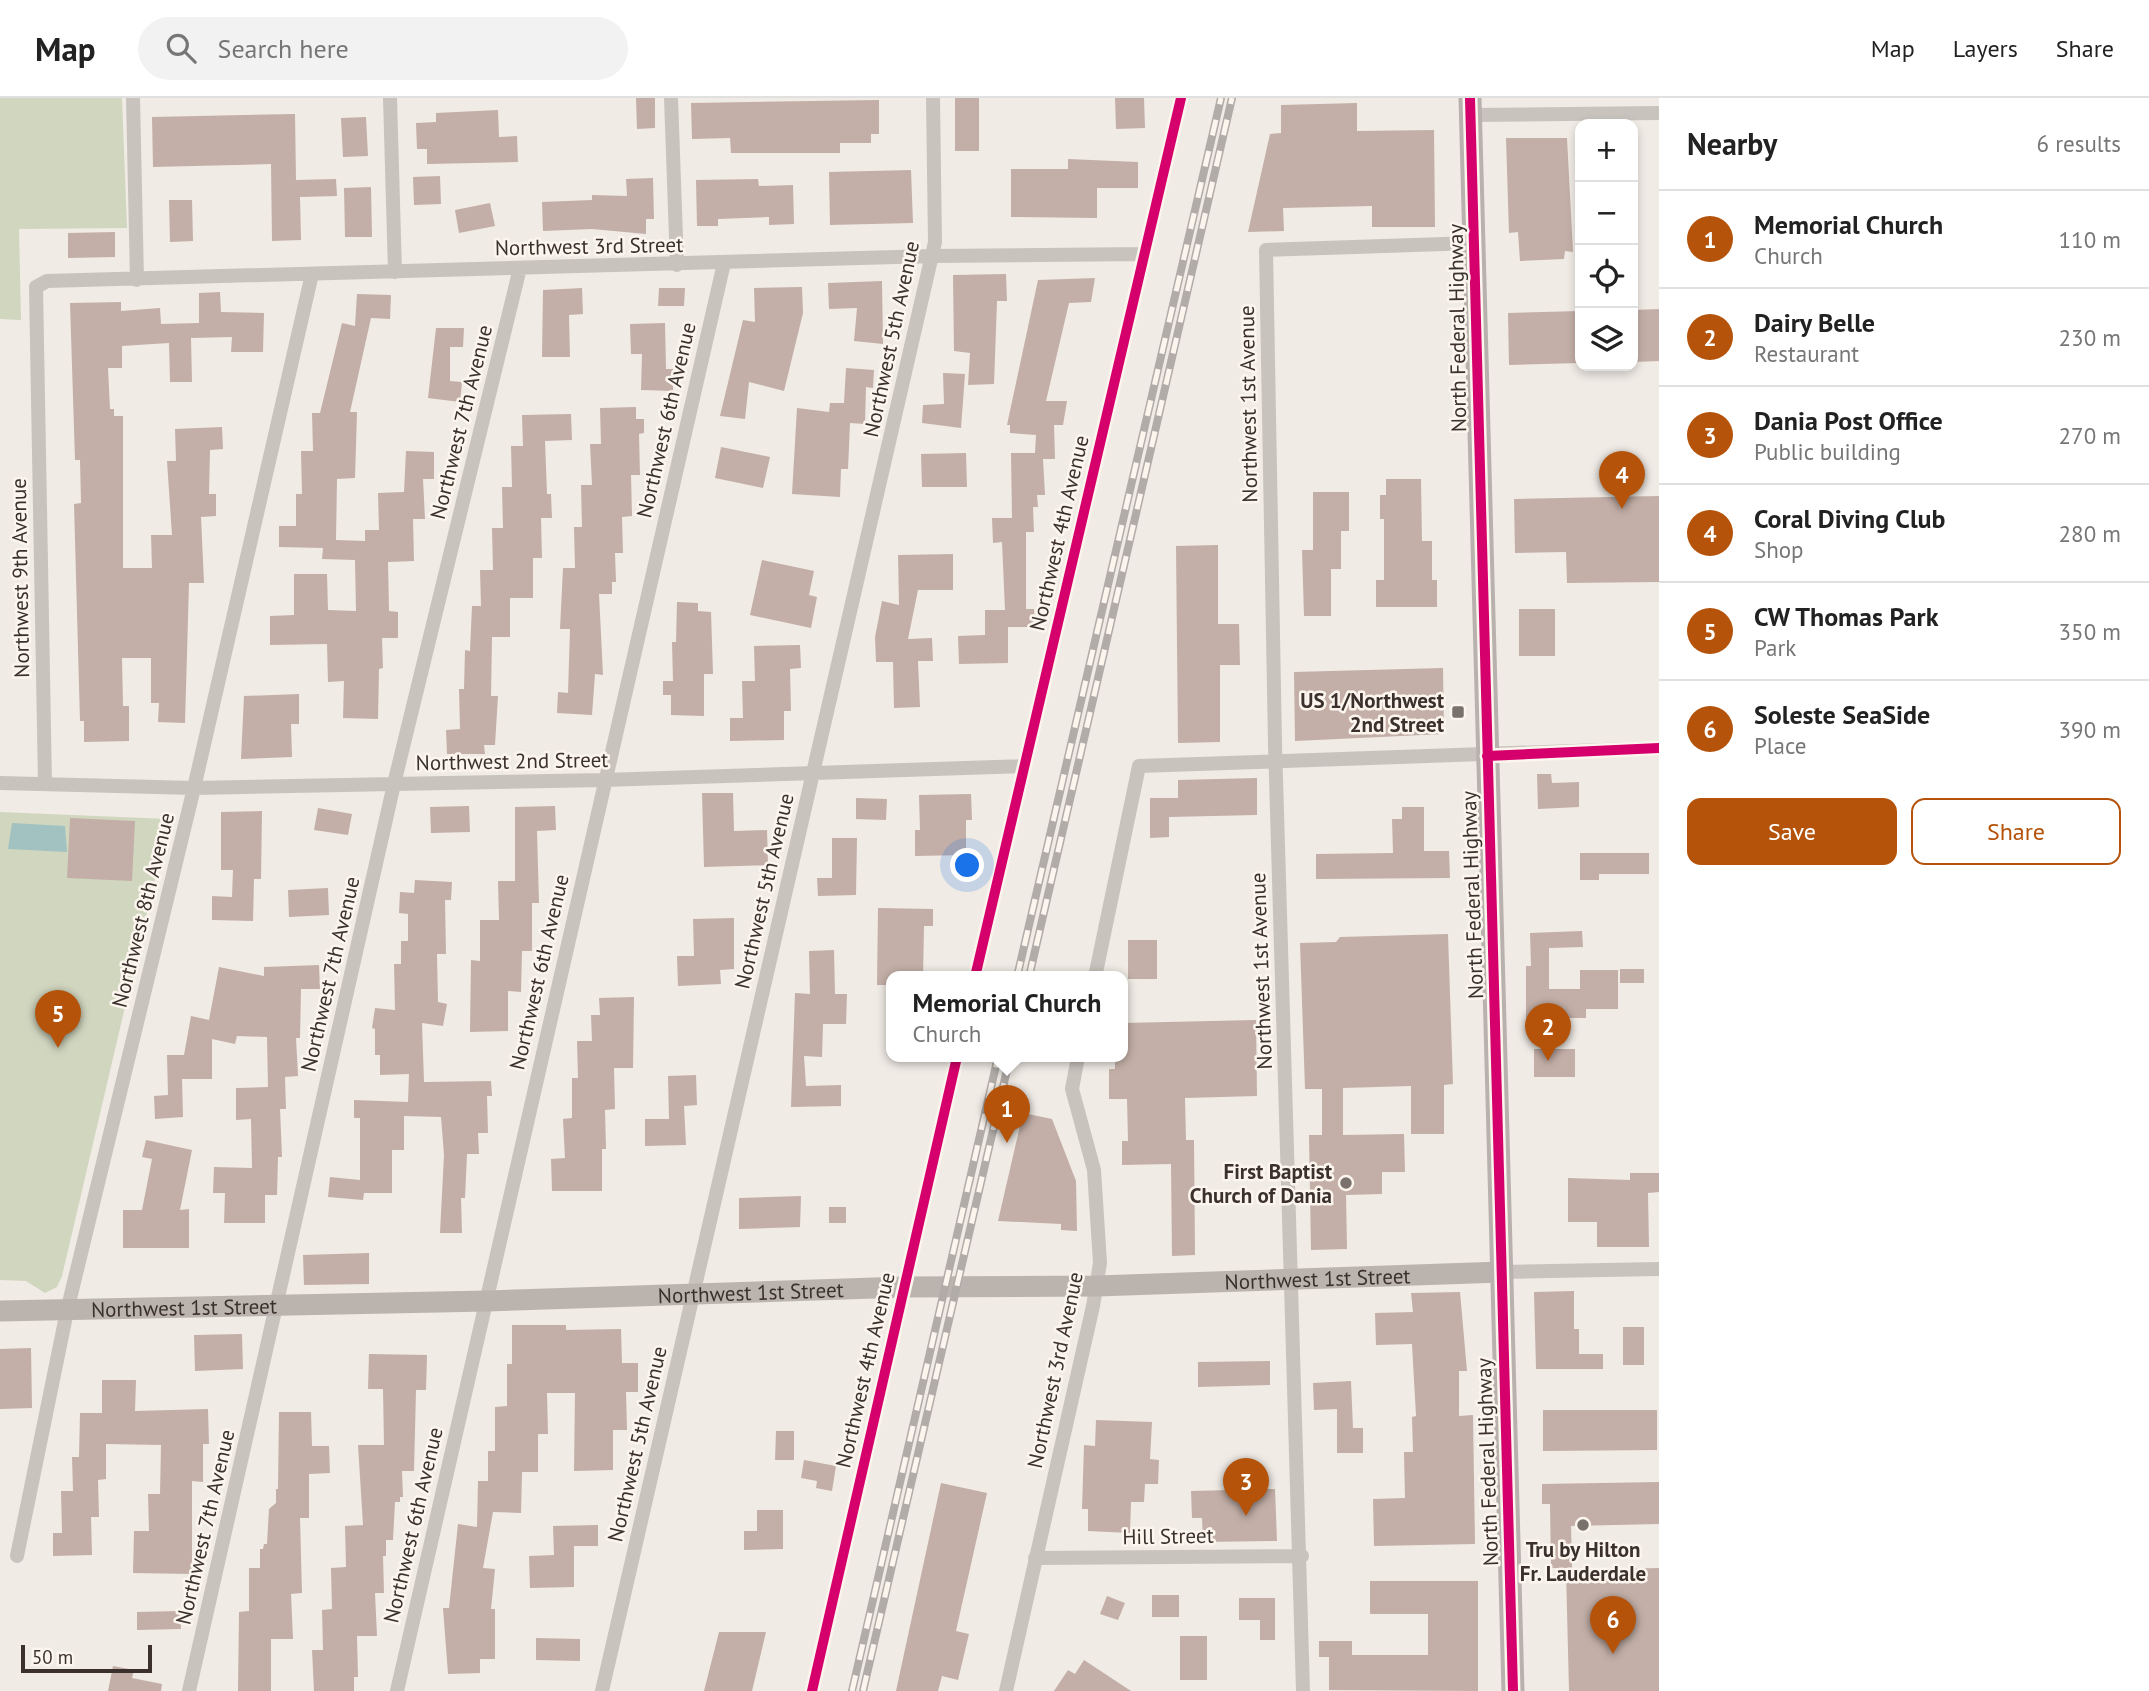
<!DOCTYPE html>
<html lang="en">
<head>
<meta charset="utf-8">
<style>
  :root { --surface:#fff; --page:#f2f2f2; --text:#222; --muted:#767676; --line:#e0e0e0; --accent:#b45309 }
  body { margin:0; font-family:"PT Sans",sans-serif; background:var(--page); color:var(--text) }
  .controls { position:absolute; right:21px; top:21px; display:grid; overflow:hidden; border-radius:14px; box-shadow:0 4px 10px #0003 }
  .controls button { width:63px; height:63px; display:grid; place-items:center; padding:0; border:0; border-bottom:2px solid var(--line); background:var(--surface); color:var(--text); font:35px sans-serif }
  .scale { position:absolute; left:21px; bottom:18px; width:131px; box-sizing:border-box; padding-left:7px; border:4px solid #3b302b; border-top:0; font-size:19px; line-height:24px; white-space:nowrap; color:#3b302b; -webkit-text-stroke:5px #fbf5ee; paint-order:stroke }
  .you { position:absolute; left:968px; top:768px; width:24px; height:24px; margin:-18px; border:5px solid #fff; border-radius:50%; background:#1a73e8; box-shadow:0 0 0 10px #1a73e833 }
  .badge { display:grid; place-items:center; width:46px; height:46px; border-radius:50%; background:var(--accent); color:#fff; font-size:23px; font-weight:700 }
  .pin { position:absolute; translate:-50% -58px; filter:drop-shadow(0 2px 4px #0008) }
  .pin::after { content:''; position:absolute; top:37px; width:24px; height:21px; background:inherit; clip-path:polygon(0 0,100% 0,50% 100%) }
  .popup { position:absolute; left:886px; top:873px; width:242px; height:91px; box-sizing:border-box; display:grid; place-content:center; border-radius:14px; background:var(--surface); filter:drop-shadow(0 2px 5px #0005); font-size:23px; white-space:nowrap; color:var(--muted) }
  .popup b { font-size:26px; color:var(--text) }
  .popup::after { content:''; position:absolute; left:50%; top:100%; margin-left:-14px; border:14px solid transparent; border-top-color:var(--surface) }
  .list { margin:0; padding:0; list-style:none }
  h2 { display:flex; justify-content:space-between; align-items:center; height:91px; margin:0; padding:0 28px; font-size:30px }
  h2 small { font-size:23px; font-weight:400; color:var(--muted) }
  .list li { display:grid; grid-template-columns:46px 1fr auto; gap:21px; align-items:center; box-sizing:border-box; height:98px; padding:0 28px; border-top:2px solid var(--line) }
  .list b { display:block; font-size:26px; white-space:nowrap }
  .list p { margin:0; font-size:23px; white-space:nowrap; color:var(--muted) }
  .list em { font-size:23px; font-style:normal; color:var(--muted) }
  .actions { display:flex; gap:14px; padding:21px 28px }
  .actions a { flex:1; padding:16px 0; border:2px solid var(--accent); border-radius:14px; text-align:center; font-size:24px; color:var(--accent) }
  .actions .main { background:var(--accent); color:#fff }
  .icon { flex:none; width:38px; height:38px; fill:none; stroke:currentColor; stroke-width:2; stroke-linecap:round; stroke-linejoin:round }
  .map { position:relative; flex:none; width:1659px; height:1593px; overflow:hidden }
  header { display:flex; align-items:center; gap:42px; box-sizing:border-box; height:98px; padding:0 35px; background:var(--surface); border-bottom:2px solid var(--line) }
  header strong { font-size:33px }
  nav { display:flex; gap:38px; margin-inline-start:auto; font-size:24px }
  .search { width:490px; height:63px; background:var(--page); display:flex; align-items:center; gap:18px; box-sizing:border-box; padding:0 24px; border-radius:38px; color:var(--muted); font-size:26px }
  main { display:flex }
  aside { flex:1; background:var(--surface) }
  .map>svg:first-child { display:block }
</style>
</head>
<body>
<header>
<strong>Map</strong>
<div class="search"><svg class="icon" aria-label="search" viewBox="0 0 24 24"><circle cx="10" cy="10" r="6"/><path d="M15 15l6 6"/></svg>Search here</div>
<nav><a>Map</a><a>Layers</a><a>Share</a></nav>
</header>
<main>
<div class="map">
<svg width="1659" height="1593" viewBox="0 0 1659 1593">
  <rect width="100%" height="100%" fill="#f0ebe5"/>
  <!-- green -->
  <path fill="#d1d6bf" d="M0,0H122L127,130L19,131L21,222L0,221Z
    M0,714L169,721L62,1178L57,1189L45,1195L26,1183L0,1182Z"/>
  <!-- water -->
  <path fill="#a1c2c1" d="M12,725L65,728L67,754L8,751Z"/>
  <!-- building -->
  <path fill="#c3afa7" d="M636,0H655V30L637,31Z
    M955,0H979V53H955Z
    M1115,0H1144L1145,30L1116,31Z
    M879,2V36H871V45H840V55H731L730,40L692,41L691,5Z
    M1357,5V33L1434,32L1435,129H1372V108L1283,110L1284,133L1248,134L1270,36L1281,35V7Z
    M498,12L499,39L517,38L518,64L427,66V51H417L416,25L436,24V15Z
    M295,16L296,82L336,81L337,98L300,99L301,142L272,143L271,66L153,69L152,19Z
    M366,19L368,58L343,59L341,20Z
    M1506,40H1567L1573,154L1565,153L1564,161L1520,163L1518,134L1509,135Z
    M1068,61L1138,64V90H1097V120L1011,119V71H1068Z
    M911,72L913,125L830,127L829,74Z
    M440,78L441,106L414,107L413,79Z
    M653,80L654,121H646V136L592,131L543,133L542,104L592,102V97L627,98L626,81Z
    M758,81L759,88L793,87L794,126L769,127V119L718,121V128H697L696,82Z
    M371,89L372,139H345L344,90Z
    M169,102H192L193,143L170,144Z
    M490,105L495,128L459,135L455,112Z
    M115,134V159L68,160V135Z
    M1006,176L1007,203H997L994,286L968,287L970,255L954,253L953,177Z
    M1095,180L1091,204L1069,205L1046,303H1067L1063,327H1054L1055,361H1043L1045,397H1037L1038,409H1033L1034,434H1026V511H1034L1035,529H1008V565L959,566L958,538L985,537V512H1005L1002,444L993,445L992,420H1012L1011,355H1035L1036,337L1010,335V327H1007L1038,182Z
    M882,183L883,246L854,243L857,210L829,211L828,185Z
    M802,189L803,215L784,293L749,284L745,321L720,318L743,222L755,224L754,190Z
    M582,190L583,216L569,217L570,259H542L543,192Z
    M659,190H685L684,208H658Z
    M220,194L221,214L264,215L263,254H231L232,239L191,240L192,284H170L169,245L122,248V270H108L110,311H114V318H123V470H152L151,437H172L167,363H176L175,331L222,329L223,351L210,352L209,396H216V418L201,419L204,485H189L185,625L158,624L159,605H151V560H122L123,608H129V643L84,644V623H80L74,406L81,405L80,362H75L70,205L121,204V213L160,210L161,226L199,225V195Z
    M357,196L391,197L390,221L371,220L350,314H357L355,380L337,381L336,442L365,443V432H379L378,395L404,394L406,353L434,354V381H423L425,421H413L414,463L388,464L389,513L398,514V540H382L383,570L379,571L378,621L343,620L344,583L328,584L327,546L270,547V518L294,517V476H327L328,512L356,513L355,462L322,461L323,450L279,449V428H296V396H302L301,353H313L312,315H320L342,225L355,228Z
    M1659,211V263L1633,264V212Z
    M1580,213V265L1509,267L1508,215Z
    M665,225L666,271H673V293L641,292L642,256H631L630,226Z
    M436,230H464L463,249H450V283L462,284L460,304L428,300Z
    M846,270L874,272L873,290L866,289L865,326L850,325L848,371H841L840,399L792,396L797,310L829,314L830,305H844Z
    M943,275L965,276L961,330L922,325L923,307L944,306Z
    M636,309V321H644V335L639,336L640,377H631L632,418L622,419L623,455H615L616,484H612V496H599L603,577L595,576L592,617L557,615L558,594L568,595L570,531H560L563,470H575L574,429H582L581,387H592L590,346H601L600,310Z
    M571,316L572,342L545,343L547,396H551L552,420H541L542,460H533V500H510V539H492L491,598H498L495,647H484L485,656H447L446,632L460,631L459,591H464L465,552L470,553L472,508H481L480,472H493L492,430H503L502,389H512L511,348H523L522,317Z
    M721,349L770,359L763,390L715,380Z
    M966,355L967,389H922L921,356Z
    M1386,381H1421L1422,443H1432V482H1437V509H1376V482H1384V421H1380V397H1386Z
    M1313,394H1349V433H1341V471H1331V518H1304L1302,452H1313Z
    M1659,398V484L1567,485L1566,454L1515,455L1514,401Z
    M1218,447V526H1239L1240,567H1220V644L1178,645L1176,448Z
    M953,456V492H918L908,541L932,540L933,563H918L920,609L894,610L893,564H876L875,539L882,503L899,507L898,457Z
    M762,462L814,473L809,497L817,499L811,530L750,517Z
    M677,504L698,505V513L711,514L713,576H704V618L671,617V597H663V583H673L672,544H676Z
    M1519,511H1555V558H1519Z
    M800,547L801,570L790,571L791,613H784V642L730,643V620H743L742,583H755L754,548Z
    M1443,570L1444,636L1295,643L1294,574Z
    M299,596V626H291L292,659L241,661L244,598Z
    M1537,676H1551L1552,685L1579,684V709L1538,711Z
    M1257,680V717L1169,719V739L1150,740V700H1178V682Z
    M702,695H733L734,733L767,732L768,767L704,769Z
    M971,696L972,722H966V757L915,758V732H920L919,697Z
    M856,700L887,701L886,722L856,721Z
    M469,708L470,734L431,735L430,709Z
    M555,708L556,732L537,733L539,805H532V853H522L521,894L508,893V933L470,934L471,862L480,863V822H499L498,783H515V709Z
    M1402,709H1424V753H1449L1450,780L1316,781V756L1393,755L1392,721H1402Z
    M318,710L352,716L348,737L314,732Z
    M262,713L261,781H254L253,823L212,822V798L232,799L233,772H221V714Z
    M70,720L135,723L132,783L67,780Z
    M832,740H857L856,797L818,798L817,780H832Z
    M1580,755H1649V776H1599V782H1580Z
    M415,782L452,784L451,802H445L446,856H437L438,904L447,906L443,928L422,925L424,984L491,983L492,998H487L488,1035H478L479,1056H467L465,1100H461L462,1135H440L444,1057L441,1019L404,1018V1052H392V1095H364L363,1102L328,1099L330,1079L360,1082V1020H354V1002L408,1004L409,976L380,977V957H375V931L372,930L375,910L395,912L394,866H401V843H408V816L399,815L400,794L414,795Z
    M328,790L329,817L289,819L288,792Z
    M878,810L933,811V828H924L923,879H892V887H877Z
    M734,820V871L720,872L721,886L678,888L677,858H694L693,821Z
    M1582,833L1583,849L1549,850V891H1580V872H1618V911H1586V920H1526V868H1531L1530,835Z
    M1448,836L1453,986L1444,987V1036H1411V988L1343,990V1037L1404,1036L1405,1074H1382V1096L1346,1097L1347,1151L1311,1152L1309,1037H1322V991H1305L1300,845L1336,844L1340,839Z
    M1128,842H1157V881H1128Z
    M834,852L835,896H847L846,926H823L822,959L804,958L806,988L841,987V1008L791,1009L795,895L810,896L809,853Z
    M319,867L320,891H301L300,940H296L298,978L285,979L286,1011H280L282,1059H278L277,1097H265V1125H224L225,1095H213L214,1069L252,1070L251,1021L236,1022V990L268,989L267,939L237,938L235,946L212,941V981H182L183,1019L155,1021L154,998L168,997L167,957H184L191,918L209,922L219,869L264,878V869Z
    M1620,871H1644V885H1620Z
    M634,899L633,970H614L615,1011L605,1012L606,1051H602V1093H552L551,1061L565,1060L563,1021L572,1020V980H578L577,943H592L591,917H600L599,900Z
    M1256,922L1257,998L1185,1000L1186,1042H1194L1195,1157L1172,1158L1171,1066L1122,1067V1043H1128L1127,1001H1109V971H1115V959H1123V925Z
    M1534,951H1575V979H1534Z
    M696,977L697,1007L684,1008L686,1047L645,1048V1021H669L668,978Z
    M1023,1015L1052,1021L1076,1083L1077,1133L1061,1132V1126L998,1123Z
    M146,1042L192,1052L180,1112L189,1111V1150H123V1112H142L152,1061L142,1059Z
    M1630,1075H1659V1094L1648,1095L1649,1149H1597V1124H1568V1080L1630,1082Z
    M801,1098L800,1129L739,1131V1100Z
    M829,1109H846V1125H829Z
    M369,1155V1186L304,1187L303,1157Z
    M1574,1193V1231H1579V1256H1603V1271H1536L1534,1194Z
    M1460,1194L1467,1273H1459V1318L1473,1317L1475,1446L1374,1448L1373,1401L1405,1400L1404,1354H1413L1412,1319L1416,1318L1412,1246L1376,1247L1375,1215L1413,1214L1411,1195Z
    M512,1227H566V1232L621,1231L622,1265H638V1294H626L627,1332H613V1372L574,1373L575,1295H547L548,1336H538V1374H522L521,1415L493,1414L483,1470L495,1471L491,1511H495V1561H480V1575L448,1576L443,1510H449L458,1426L477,1429L478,1383H488V1353H495V1309L507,1308V1266H512Z
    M1623,1229H1644V1267H1623Z
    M242,1236L243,1271L195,1273L194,1237Z
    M31,1250L32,1310L0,1311V1251Z
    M369,1256L427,1257L426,1292H416L414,1373H402L403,1399H400V1404H395L393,1442H386V1458H383L384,1495H375L377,1538H357L358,1579H354V1593H314L312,1552H323L322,1512L332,1511L331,1470L346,1469L345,1428L363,1427L358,1347H384L383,1291H368Z
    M1270,1263V1287L1198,1289V1264Z
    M102,1282H136L135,1313L208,1311L209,1346H203V1384L192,1383V1476L133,1475L134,1433H149L148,1396H160L161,1347L106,1346V1381L98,1382L99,1419H91L92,1457L53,1458V1435H62L61,1393H73L72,1359H79L80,1315H102Z
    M1351,1283L1353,1330H1363V1355H1337V1311L1314,1312L1313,1285Z
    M1543,1312H1657V1352L1543,1353Z
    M279,1314H311L312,1348H329L330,1375L309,1376V1420H300L302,1495L291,1496L293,1541H271V1593H238L239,1514L249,1513V1470H260V1451H263L264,1446H267L269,1411L276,1405V1391H278Z
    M1096,1322L1152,1324L1150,1361L1159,1362L1158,1386H1145L1144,1404H1131L1130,1435L1088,1433V1411H1082L1084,1347L1095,1348Z
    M776,1333H794V1362H775Z
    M804,1362L836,1368L832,1393L816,1390L817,1383L801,1380Z
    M1659,1384V1426L1571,1428L1572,1470H1551L1550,1406H1542V1386Z
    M941,1385L987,1395L956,1533L969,1536L958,1582L942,1578L938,1593H896Z
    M1275,1391L1277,1443L1203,1444L1202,1420H1192L1191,1393Z
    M757,1412H783V1451L744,1452V1433H757Z
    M598,1427V1448H574V1489L530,1490L529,1458L554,1457L553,1428Z
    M1659,1470V1593H1569L1566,1472Z
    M1370,1483H1478V1593L1329,1592V1559H1319V1543H1352V1557H1428V1516H1370Z
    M1152,1497H1179V1519H1152Z
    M1107,1498L1125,1505L1118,1522L1100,1516Z
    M1239,1500H1275V1542H1260V1522H1239Z
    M180,1513L181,1531L137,1532V1514Z
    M719,1534H766L752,1593H704Z
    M1180,1538H1207V1582H1180Z
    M536,1540L580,1541V1563L536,1562Z
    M1084,1562L1131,1593H1054L1068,1572L1075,1576Z
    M113,1568L134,1572L132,1580L162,1586L161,1593H108Z"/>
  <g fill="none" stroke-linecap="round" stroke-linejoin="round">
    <!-- street -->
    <path stroke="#c9c3be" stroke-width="14" d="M133,0L137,182
      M390,0L395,174
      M671,0L677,167
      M1471,17L1659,15
      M0,685L194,690L604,682L1024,668
      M45,686L36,189L47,183L932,158L1144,156
      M975,879L1181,0
      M1095,879L1139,668L1659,650
      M1502,1174L1659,1171
      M17,1458L67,1213L194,690L312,176
      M1035,1460L1302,1458
      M189,1593L394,686L520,170
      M397,1593L724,165
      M602,1593L935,144L933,0
      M812,1593L957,959
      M1006,1593L1093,1208L1100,1165L1094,1072L1072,991L1078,959
      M1303,1593L1275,646L1266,152L1474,145"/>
    <!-- secondary -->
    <path stroke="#bab3ae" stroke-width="21" id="s1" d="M0,1213L487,1203L904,1189L1097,1188L1502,1174"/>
    <!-- primary -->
    <path stroke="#b8b1ad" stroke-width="23" d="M1470,0L1513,1593"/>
    <!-- rail casing -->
    <g stroke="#b1aca8" stroke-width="8">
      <path id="rail" d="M1017,879L1221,0
        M1029,879L1232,0
        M852,1593L998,959
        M863,1593L1010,959"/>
    </g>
    <!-- rail -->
    <use href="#rail" stroke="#fbf5ee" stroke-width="5" stroke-dasharray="16" stroke-linecap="butt"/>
    <!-- cycleway casing -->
    <g stroke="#fbf5ee" stroke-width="15">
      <path id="cycleway" d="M1470,0L1513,1593
        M1487,658L1659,650
        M975,879L1181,0
        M812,1593L957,959"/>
    </g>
    <!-- cycleway -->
    <use href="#cycleway" stroke="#d6006c" stroke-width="10"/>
  </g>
  <!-- markers -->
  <g fill="#7a716c" stroke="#fbf5ee" stroke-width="2.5">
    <rect x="1451" y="607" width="14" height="14" rx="3.5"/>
    <circle cx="1346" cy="1085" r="7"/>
    <circle cx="1583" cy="1427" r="7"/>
  </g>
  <g text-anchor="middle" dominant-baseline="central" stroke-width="5" stroke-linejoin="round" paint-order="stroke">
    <!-- street labels -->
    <g font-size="21" fill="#3b302b" stroke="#fbf5ee">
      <text transform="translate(589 148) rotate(-1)">Northwest 3rd Street</text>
      <text transform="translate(1457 230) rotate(-91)">North Federal Highway</text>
      <text transform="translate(891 241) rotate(-78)">Northwest 5th Avenue</text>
      <text transform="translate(1248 306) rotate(-91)">Northwest 1st Avenue</text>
      <text transform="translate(666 322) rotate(-77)">Northwest 6th Avenue</text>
      <text transform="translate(461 324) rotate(-76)">Northwest 7th Avenue</text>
      <text transform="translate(1059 435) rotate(-77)">Northwest 4th Avenue</text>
      <text transform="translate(20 480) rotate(-91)">Northwest 9th Avenue</text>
      <text transform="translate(512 663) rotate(-1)">Northwest 2nd Street</text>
      <text transform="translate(764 793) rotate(-77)">Northwest 5th Avenue</text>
      <text transform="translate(1472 797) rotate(-92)">North Federal Highway</text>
      <text transform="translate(143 812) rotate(-76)">Northwest 8th Avenue</text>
      <text transform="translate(1261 873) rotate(-92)">Northwest 1st Avenue</text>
      <text transform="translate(539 874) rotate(-77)">Northwest 6th Avenue</text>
      <text transform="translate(330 876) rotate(-77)">Northwest 7th Avenue</text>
      <text stroke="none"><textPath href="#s1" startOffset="1318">Northwest 1st Street</textPath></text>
      <text stroke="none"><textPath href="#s1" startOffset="751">Northwest 1st Street</textPath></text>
      <text stroke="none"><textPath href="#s1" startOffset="184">Northwest 1st Street</textPath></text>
      <text transform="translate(865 1272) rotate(-77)">Northwest 4th Avenue</text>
      <text transform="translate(1055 1272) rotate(-78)">Northwest 3rd Avenue</text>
      <text transform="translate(637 1346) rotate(-77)">Northwest 5th Avenue</text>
      <text transform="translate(1487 1364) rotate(-92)">North Federal Highway</text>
      <text transform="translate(413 1427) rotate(-77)">Northwest 6th Avenue</text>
      <text transform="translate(205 1429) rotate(-77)">Northwest 7th Avenue</text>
      <text transform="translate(1168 1438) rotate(-1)">Hill Street</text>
    </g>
    <!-- poi labels -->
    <g font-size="21" font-weight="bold" fill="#3b302b" stroke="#fbf5ee" text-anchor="end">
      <text x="1444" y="602">US 1/Northwest<tspan x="1444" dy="24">2nd Street</tspan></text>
      <text x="1332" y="1073">First Baptist<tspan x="1332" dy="24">Church of Dania</tspan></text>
      <text x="1583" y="1451" text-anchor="middle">Tru by Hilton<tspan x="1583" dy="24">Fr. Lauderdale</tspan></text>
    </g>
  </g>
</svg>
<div class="controls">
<button>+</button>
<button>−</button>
<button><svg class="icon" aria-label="locate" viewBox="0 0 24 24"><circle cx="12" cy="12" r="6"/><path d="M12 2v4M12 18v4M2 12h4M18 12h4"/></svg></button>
<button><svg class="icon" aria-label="layers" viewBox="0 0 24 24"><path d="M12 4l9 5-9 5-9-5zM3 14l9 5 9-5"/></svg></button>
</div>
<div class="scale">50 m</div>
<div class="you"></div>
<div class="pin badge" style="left:1007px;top:1045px">1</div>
<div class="popup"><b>Memorial Church</b>Church</div>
<div class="pin badge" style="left:1548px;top:963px">2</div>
<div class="pin badge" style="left:1246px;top:1418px">3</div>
<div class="pin badge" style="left:1622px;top:411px">4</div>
<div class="pin badge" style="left:58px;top:950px">5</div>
<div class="pin badge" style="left:1613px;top:1556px">6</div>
</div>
<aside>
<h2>Nearby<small>6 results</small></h2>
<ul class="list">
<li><span class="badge">1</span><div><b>Memorial Church</b><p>Church</p></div><em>110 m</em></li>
<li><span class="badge">2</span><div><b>Dairy Belle</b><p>Restaurant</p></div><em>230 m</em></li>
<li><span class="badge">3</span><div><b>Dania Post Office</b><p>Public building</p></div><em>270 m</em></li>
<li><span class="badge">4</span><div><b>Coral Diving Club</b><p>Shop</p></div><em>280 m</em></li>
<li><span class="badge">5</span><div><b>CW Thomas Park</b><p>Park</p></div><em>350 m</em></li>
<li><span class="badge">6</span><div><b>Soleste SeaSide</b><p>Place</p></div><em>390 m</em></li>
</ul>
<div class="actions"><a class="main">Save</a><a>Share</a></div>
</aside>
</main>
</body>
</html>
